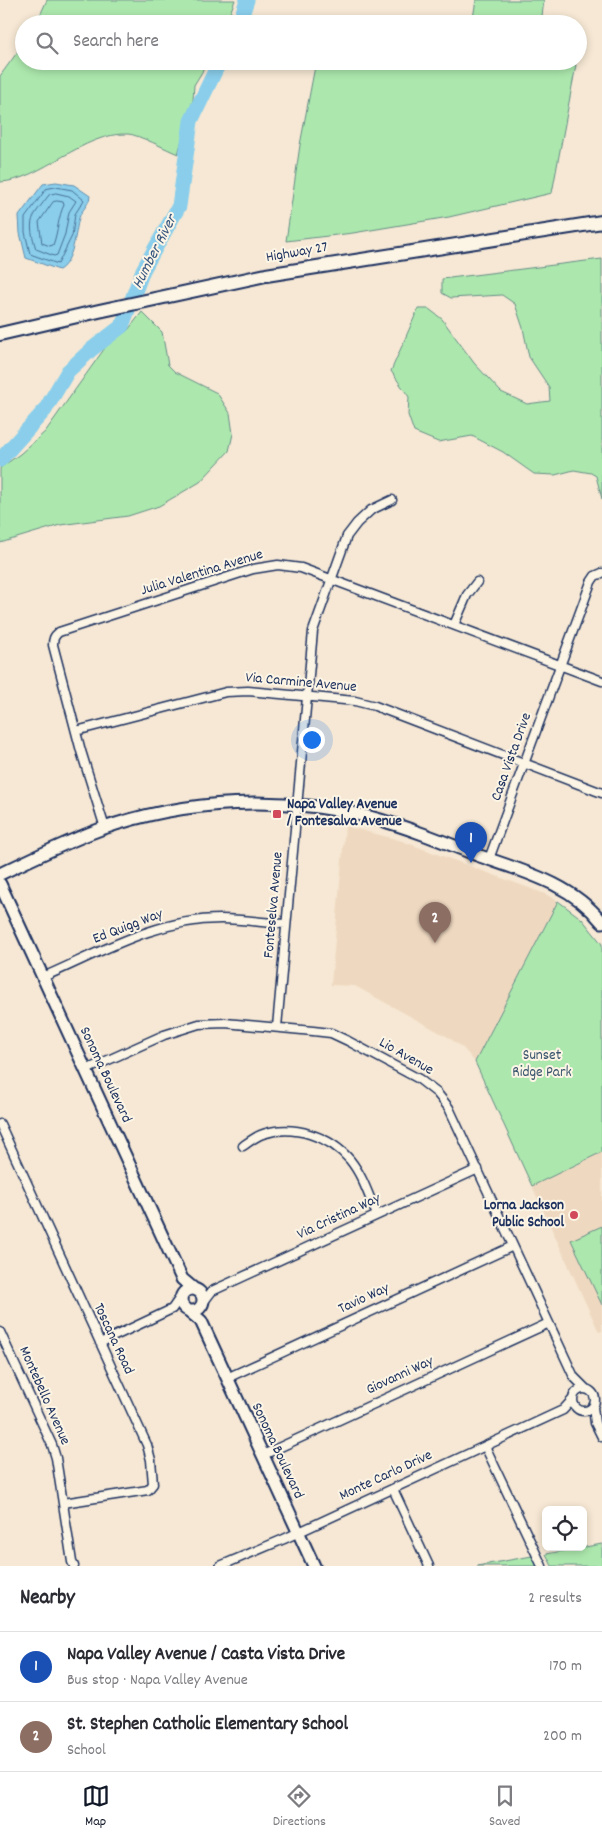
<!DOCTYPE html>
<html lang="en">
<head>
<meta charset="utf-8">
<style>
  :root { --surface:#fff; --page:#f7f7f7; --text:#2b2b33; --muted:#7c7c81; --line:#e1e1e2; --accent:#111827 }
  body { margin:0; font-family:Dekko,sans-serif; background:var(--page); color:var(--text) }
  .controls { position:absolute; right:15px; bottom:15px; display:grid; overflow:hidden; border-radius:8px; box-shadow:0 2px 8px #0003 }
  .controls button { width:45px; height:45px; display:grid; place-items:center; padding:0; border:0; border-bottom:1px solid var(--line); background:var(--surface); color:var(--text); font:25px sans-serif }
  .you { position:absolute; left:311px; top:739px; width:18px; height:18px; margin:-12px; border:4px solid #fff; border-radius:50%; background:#1a73e8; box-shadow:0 0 0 8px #1a73e833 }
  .badge { display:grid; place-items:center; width:32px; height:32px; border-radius:50%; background:var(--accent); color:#fff; font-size:16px; font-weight:700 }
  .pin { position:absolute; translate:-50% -41px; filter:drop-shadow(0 1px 2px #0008) }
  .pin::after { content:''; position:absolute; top:26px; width:18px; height:15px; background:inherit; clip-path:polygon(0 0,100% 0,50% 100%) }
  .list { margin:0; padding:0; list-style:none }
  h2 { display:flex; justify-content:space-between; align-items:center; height:65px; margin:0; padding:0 20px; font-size:21px }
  h2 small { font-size:16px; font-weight:400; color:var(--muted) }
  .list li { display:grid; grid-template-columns:32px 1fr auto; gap:15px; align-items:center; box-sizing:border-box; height:70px; padding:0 20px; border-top:1px solid var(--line) }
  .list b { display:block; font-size:19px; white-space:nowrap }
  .list p { margin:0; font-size:16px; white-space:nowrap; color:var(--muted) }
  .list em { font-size:16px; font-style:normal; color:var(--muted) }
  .icon { flex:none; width:28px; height:28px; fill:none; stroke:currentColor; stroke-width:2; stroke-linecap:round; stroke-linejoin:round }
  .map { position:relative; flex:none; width:602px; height:1566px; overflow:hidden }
  .search { position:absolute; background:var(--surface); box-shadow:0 2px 8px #0003; left:15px; right:15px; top:15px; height:55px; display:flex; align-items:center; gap:12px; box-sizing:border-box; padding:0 18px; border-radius:28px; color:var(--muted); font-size:19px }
  .sheet { height:205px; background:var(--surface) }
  nav { display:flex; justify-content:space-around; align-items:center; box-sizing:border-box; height:70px; border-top:1px solid var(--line); background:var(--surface); font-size:14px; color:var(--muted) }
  nav a { display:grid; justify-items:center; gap:2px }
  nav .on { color:var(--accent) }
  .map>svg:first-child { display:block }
</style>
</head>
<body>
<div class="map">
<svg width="602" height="1566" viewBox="0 0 602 1566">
  <rect width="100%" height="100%" fill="#f6e8d4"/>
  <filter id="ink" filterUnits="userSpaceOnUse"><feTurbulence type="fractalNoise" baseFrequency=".02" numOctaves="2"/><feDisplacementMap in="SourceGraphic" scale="10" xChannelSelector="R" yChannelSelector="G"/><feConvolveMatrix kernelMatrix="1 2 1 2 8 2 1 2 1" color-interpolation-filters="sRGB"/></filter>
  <g filter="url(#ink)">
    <!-- built -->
    <path fill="#efd8c0" d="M345,826L399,840L545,894L558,901L475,1062L463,1048L448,1037L355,986L331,985Z
      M602,1152V1331L599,1332L532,1186Z"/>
    <!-- green -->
    <path fill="#ace8ad" stroke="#648c86" d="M47,0H235L226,24H36Z
      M476,0H544L541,24H472Z
      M24,43V61H206L202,72L194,85L193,100L178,154C168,150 137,134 128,134C83,132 40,181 0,182V76Z
      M316,61H425L433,63L440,61H565L576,65L552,193L449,217L353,233L286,241L300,145Z
      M602,259V499L596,476L591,473L574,470L555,475L534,474L503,452L472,436L438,442L414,432L408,415L409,397L391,371L418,309H429L442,319L474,363L501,392L527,404L550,401L549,387L529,357L523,328L515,304L502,295L451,298L442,293V279Z
      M142,312L162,332L168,365L175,372L217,393L230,413L233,434L229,451L200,482L159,506L128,516L60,525L0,543V468L20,454L45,432L107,345L128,330Z
      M558,901L582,919L602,944V1152L532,1186L475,1062Z
      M602,1226V1305L571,1240Z
      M602,1544V1566H552L546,1554Z
      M532,1556L537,1566H477Z"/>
    <!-- water -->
    <path fill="#8aceeb" stroke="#5e8eb3" d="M56,182L74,185L90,196C89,205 82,209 79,218C75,233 74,261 59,270L26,258L20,233L19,216L43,184Z"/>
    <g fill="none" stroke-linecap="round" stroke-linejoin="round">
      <!-- shore -->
      <path stroke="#476f96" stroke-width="1" d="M56,187L72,190L84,200L75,214L72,236L58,264L30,254L25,232V218L46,189Z
        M56,193L69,196L76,201L69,212L65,234L57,255L54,256L36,249C27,219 31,219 49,195Z
        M57,201L63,202L64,205C58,217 58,232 53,245L50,246L42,243L39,222L53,202Z"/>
      <!-- river -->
      <path stroke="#8aceeb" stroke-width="15" d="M239,24L247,0
        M0,460L45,410L68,371L92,349L122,326L143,270L179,206L191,121L220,61"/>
      <!-- street casing -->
      <g stroke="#1b2f5e" stroke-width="11">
        <path id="street" d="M454,625L467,595L477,582
          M76,731L226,692L248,691L355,701L375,706L602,793
          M105,828L81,751L53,645C53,639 54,636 59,632L253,569L278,565L301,568L602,681
          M489,859L591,582L595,576L602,573
          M43,977C101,952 156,919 221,919C243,919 265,923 286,924
          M277,1027L313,631L347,536L357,523L371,510L392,500
          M86,1070L164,1035L199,1024L225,1023L313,1031L331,1033L348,1041L419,1079L437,1093L449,1108L574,1377L586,1389
          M0,1124L147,1445L151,1460L153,1484L148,1490L63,1503
          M243,1146C249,1142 256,1136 263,1134C293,1124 330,1136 350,1160C363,1176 369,1197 377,1215
          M202,1304L212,1291L478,1169
          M0,1332L52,1445L56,1458L72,1562L74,1566
          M100,1343L172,1309L181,1296
          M227,1378L513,1246
          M573 1400a11 11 0 1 1 22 0a11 11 0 1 1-22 0Z
          M593,1407L595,1423L602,1437
          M485,1446L542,1566
          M263,1455L549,1323
          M393,1489L429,1566
          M220,1566L284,1539L563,1410L573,1399"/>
      </g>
      <!-- secondary casing -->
      <g stroke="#1b2f5e" stroke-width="15">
        <path id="secondary" d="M0,874C33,858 66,842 101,829C186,799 282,795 370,817C407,827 442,841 477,855C522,871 571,883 602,922
          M0,884L182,1279L194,1289
          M181 1300a11 11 0 1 1 22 0a11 11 0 1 1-22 0Z
          M189,1311L201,1321L314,1566"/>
      </g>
      <!-- primary casing -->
      <g stroke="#1b2f5e" stroke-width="16">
        <path id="primary" d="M0,334L99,311L266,275L602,222"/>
      </g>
      <!-- street -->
      <use href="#street" stroke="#fcf5e5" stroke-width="8"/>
      <!-- secondary -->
      <use href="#secondary" stroke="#fcf5e5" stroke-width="11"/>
      <!-- primary -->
      <use href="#primary" stroke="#fcf5e5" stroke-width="12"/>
    </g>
  </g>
  <!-- markers -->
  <g fill="#d1495b" stroke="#fcf5e5" stroke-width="2">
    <rect x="272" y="809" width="10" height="10" rx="2.5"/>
    <circle cx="574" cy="1215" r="5"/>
  </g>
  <g text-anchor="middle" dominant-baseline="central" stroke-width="4" stroke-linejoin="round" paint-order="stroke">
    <!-- street labels -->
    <g font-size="15" fill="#1b2f5e" stroke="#fcf5e5">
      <text transform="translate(297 253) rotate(-10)">Highway 27</text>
      <text transform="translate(202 573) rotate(-17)">Julia Valentina Avenue</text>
      <text transform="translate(301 683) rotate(5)">Via Carmine Avenue</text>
      <text transform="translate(512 757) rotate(-70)">Casa Vista Drive</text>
      <text transform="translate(274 905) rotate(-85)">Fonteselva Avenue</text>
      <text transform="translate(128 927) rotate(-21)">Ed Quigg Way</text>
      <text transform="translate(406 1057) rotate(30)">Lio Avenue</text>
      <text transform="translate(105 1075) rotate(65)">Sonoma Boulevard</text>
      <text transform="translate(339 1217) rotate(-25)">Via Cristina Way</text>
      <text transform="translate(364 1299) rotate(-25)">Tavio Way</text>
      <text transform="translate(113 1339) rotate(65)">Toscana Road</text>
      <text transform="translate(400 1376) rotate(-25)">Giovanni Way</text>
      <text transform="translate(44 1396) rotate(66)">Montebello Avenue</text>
      <text transform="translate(277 1451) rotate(65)">Sonoma Boulevard</text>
      <text transform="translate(386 1476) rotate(-25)">Monte Carlo Drive</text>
    </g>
    <!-- poi labels -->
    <g font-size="15" font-weight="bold" fill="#1b2f5e" stroke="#fcf5e5" text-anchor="start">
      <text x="287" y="805">Napa Valley Avenue<tspan x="287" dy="17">/ Fontesalva Avenue</tspan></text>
      <text x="564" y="1206" text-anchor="end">Lorna Jackson<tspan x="564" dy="17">Public School</tspan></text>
    </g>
    <!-- park labels -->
    <g font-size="15" fill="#38546e" stroke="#fcf5e5">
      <text x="542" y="1056">Sunset<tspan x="542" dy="17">Ridge Park</tspan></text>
    </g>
    <!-- water labels -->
    <g font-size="16" font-style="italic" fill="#375781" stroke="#fcf5e5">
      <text transform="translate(155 252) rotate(-63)">Humber River</text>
    </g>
  </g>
</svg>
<div class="controls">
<button><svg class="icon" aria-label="locate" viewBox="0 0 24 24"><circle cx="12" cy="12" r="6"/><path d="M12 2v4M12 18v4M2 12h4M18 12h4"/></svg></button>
</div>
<div class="you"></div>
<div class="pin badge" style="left:471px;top:863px;background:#1a4fb4">1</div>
<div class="pin badge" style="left:435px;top:943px;background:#8d6e63">2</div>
<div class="search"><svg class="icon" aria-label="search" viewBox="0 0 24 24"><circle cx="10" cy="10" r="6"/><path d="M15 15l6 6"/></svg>Search here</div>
</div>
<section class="sheet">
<h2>Nearby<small>2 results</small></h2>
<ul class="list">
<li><span class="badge" style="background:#1a4fb4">1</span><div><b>Napa Valley Avenue / Casta Vista Drive</b><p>Bus stop · Napa Valley Avenue</p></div><em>170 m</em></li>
<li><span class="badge" style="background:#8d6e63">2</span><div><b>St. Stephen Catholic Elementary School</b><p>School</p></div><em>200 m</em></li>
</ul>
</section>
<nav>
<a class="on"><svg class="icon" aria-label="map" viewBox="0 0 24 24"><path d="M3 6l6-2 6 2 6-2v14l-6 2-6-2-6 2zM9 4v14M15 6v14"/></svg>Map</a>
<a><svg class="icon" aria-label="directions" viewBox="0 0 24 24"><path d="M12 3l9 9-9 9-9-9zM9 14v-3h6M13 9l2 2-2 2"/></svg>Directions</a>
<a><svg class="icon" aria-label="saved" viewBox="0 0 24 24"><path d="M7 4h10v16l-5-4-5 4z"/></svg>Saved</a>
</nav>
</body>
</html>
